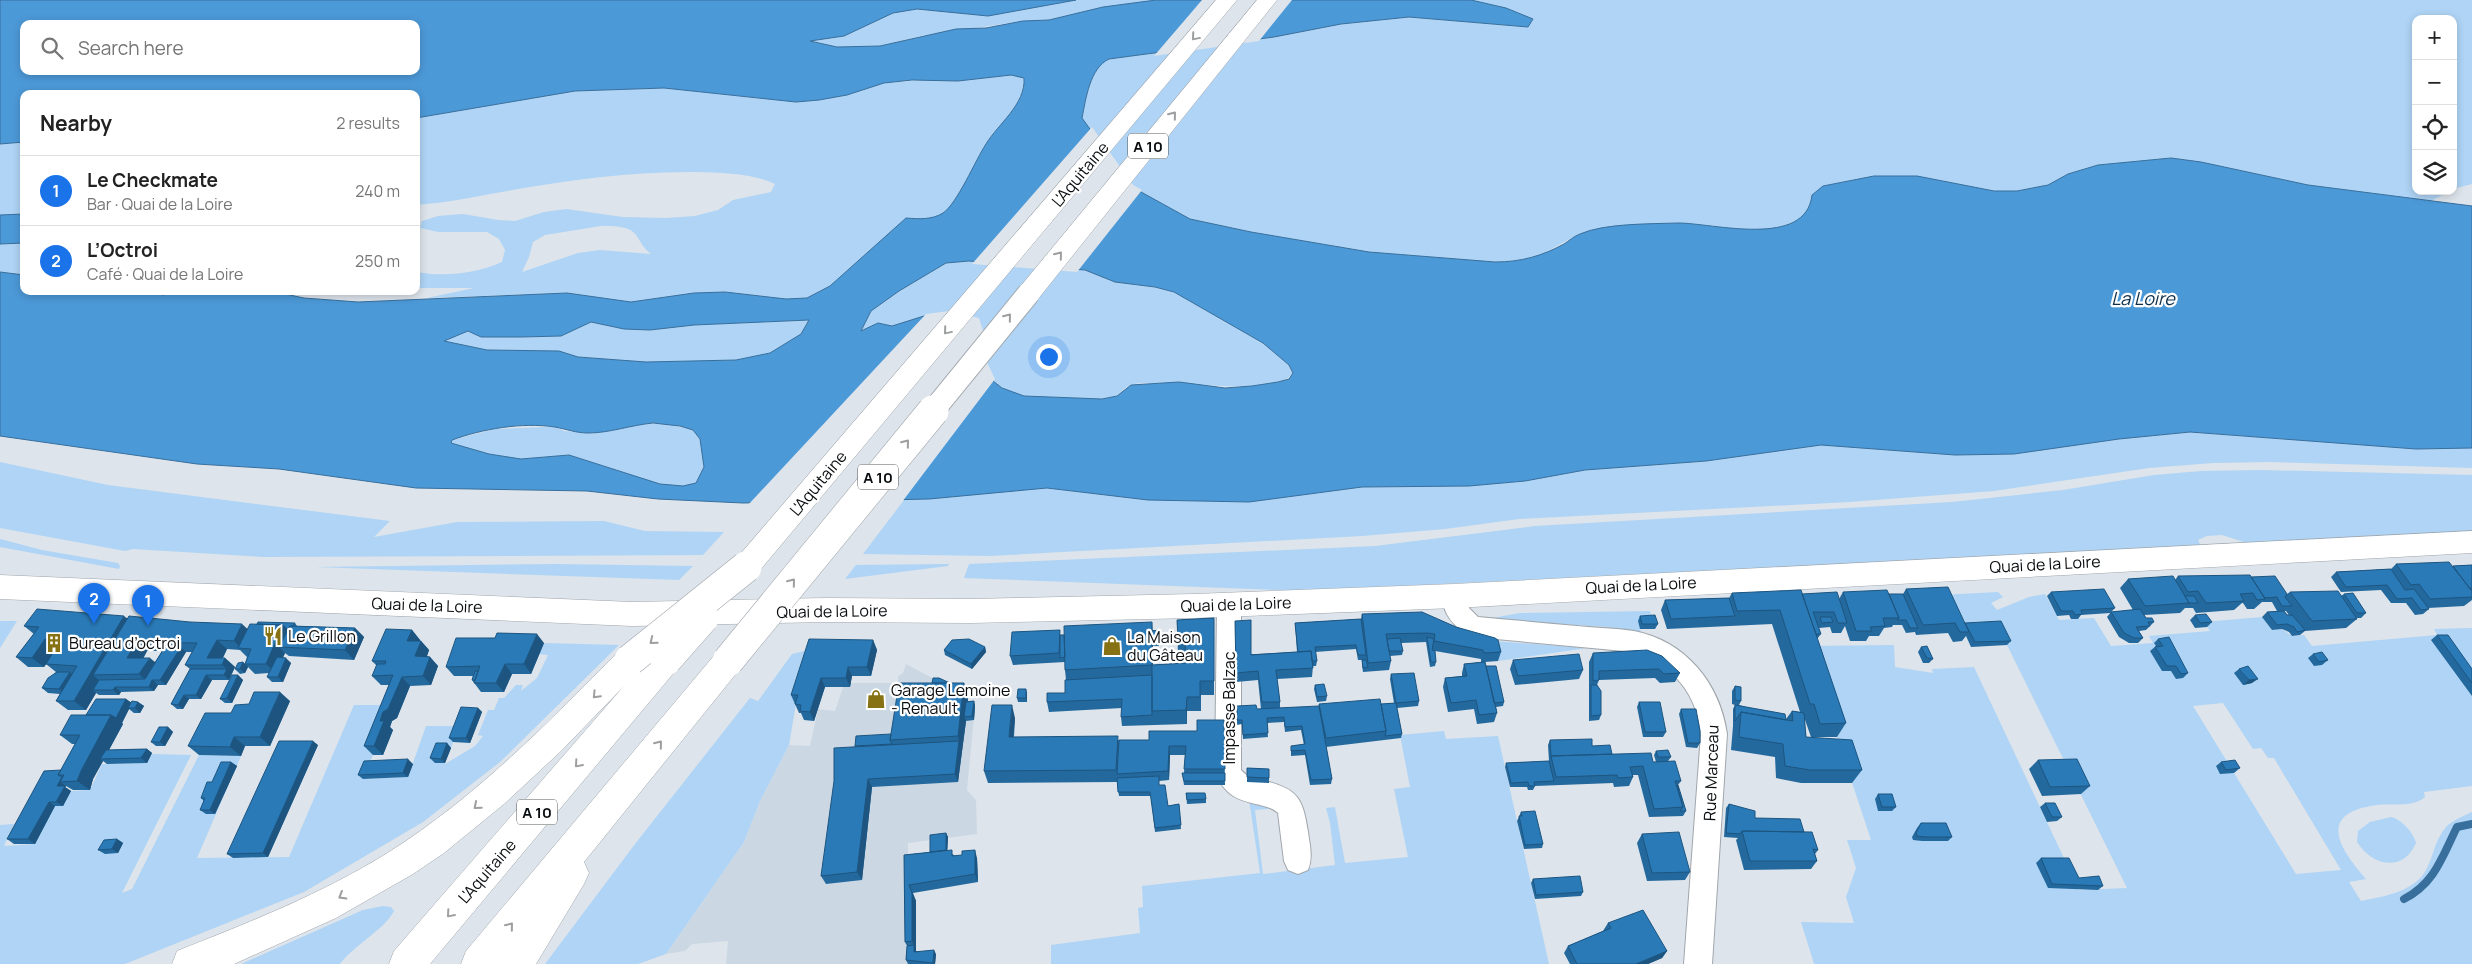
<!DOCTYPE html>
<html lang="en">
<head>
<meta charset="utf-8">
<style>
  :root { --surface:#fff; --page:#f2f2f2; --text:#222; --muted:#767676; --line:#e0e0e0; --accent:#1a73e8 }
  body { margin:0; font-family:Manrope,sans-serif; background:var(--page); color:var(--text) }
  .controls { position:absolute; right:15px; top:15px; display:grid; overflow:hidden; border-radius:10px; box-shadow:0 2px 8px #0003 }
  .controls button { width:45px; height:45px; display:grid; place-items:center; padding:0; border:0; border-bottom:1px solid var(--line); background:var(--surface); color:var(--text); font:25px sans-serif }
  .you { position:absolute; left:1048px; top:356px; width:18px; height:18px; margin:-12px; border:4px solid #fff; border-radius:50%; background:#1a73e8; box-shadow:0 0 0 8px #1a73e833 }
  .badge { display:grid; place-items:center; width:32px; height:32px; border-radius:50%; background:var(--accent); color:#fff; font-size:16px; font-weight:700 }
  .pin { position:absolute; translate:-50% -41px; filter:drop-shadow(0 1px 2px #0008) }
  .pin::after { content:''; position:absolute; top:26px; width:18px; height:15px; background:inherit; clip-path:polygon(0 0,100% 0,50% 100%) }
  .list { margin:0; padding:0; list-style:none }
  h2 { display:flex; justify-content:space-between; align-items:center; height:65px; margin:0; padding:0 20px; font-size:21px }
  h2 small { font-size:16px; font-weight:400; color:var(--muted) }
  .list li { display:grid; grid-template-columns:32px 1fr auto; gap:15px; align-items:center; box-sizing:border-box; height:70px; padding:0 20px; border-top:1px solid var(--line) }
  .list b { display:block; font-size:19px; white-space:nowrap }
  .list p { margin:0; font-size:16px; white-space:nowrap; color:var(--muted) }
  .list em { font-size:16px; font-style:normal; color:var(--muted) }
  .icon { flex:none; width:28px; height:28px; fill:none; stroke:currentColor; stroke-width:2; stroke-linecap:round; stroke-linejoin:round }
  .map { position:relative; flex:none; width:2472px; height:964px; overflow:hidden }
  .search { position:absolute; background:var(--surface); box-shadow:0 2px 8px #0003; left:20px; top:20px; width:400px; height:55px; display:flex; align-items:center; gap:12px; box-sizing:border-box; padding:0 18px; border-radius:10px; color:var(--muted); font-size:19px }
  .panel { position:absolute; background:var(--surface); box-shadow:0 2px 8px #0003; left:20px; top:90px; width:400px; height:205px; border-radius:10px }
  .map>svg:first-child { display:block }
</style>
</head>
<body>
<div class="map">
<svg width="2472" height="964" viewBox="0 0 2472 964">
  <rect width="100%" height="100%" fill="#dde4eb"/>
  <!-- built -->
  <path fill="#cbd8e4" d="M906,664L968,697V706H975L967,790L976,800L977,834L908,843V964H726L728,941L692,944L685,951L666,954L744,842L760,801L789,745L810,746L818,709L835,711L843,687H849L850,683H898V676L903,673Z"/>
  <!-- green -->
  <path fill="#afd4f5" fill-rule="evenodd" d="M1076,0H1156L1103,7L1049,20L1023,21L921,36L880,46L837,47L809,40L833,38L893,13L918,9H935L973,15Z
    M1471,0H2472V184L2453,189V19H2416V191H2450L2431,201L2308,185L2201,162L2171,158L2098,165L2068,174L2048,185L2017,191H1994L1874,176L1823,186L1812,195L1811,207L1802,218L1783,226L1763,229L1739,230L1714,226L1579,234L1537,257L1516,262H1495L1369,252L1251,232L1190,219L1132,187L1082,118C1086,99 1090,68 1109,59L1274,37L1341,24L1409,17L1528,27L1533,20L1506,8Z
    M1011,75L1024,78C1025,104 998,124 986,144C976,159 957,204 943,213C932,220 918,219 906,218L830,286L807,298L786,299L725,292L694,293L631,302L567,293L427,298L474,288H416V272C445,277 475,274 502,262L505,250L499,239L487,232H438L420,228L422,221L438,216L463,214L498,220L515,221L544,212L566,209L623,217L666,218L695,216L718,210L733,200L771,192L775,184C752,173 723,173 697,172C629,171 562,181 496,193C469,198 443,203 416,205V118L575,91L664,88L796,102L847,95L884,83L939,79L958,81ZM601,226C612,226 629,225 636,235C641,242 643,248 651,254L600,250L578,253L522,272L529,257L533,242L545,235Z
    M24,142V214L0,215V144Z
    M24,243V275L0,272V244Z
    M969,261L1085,270L1115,282L1155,287L1174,292L1263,343L1289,365L1293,373C1277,396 1188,382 1160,383C1151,384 1138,382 1130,385C1124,388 1120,394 1115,396C1098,402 1042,399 1024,396C1012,394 1002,388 993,381L924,316L892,326L882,324L861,332L871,311L899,291L946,263Z
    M809,319L801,334L770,353L736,360L646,362L578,357L559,351L487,350L443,341L468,331L481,337H521L561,336L591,322L624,329L650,330L694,325Z
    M637,424H668L693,430L700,439L705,467L696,483L683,486L660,484L569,455L521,459L489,454L451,443L452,440L495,429L544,427H557L564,431L591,433Z
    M2190,432L2416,449L2472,448V468L2269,462L2213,463L2149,468L1994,491L1849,502L1519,519L1445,529L1362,536L990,556L863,554L904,500L1047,488L1148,500L1249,502L1362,487L1469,486L1525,481L1585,470L1706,461L1821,445L1955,455L2014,454L2119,439Z
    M0,462L108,485L390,521L374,537L457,522L604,521L645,531L724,532L703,555L263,557L133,549L125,551L0,528Z
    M2261,470L2472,475V533L2250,544L2222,535L2207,536L2198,540L2201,546L1304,591L964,578L969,564L1375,546L1535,526L1952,502L2063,490L2154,475L2201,471Z
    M0,539L42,550L118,563L120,566L119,569L0,547Z
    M556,564L693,566L679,580L316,567Z
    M949,564L948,566L845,579L856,565Z
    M1998,592L2003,597L1991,603L1997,610L2029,597L2045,594L2059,620L2094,618L2111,646L2153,643L2149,636L2210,631L2204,622L2262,617L2272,630L2282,629L2292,636L2304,635L2312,646L2437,635L2434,629L2472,628V786L2424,792L2425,797C2413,808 2392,803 2377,805C2317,813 2338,847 2366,879L2349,882L2361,901C2380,897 2401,894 2416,882C2432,870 2432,846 2443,831C2449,821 2462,817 2472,812V964H1814L1801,922L1854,923L1846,897L1856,868L1847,840H1871L1807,646L1894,645L1895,667L1933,673L1932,669L1974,667L2079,890L2127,888L2007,645L1956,628L1940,595ZM2223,703L2253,749L2261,748L2268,758H2274L2341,870L2296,874L2193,706Z
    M1650,611L1653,620L1638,621L1641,633H1639L1607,627L1487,619L1520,613Z
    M0,621H17L0,648Z
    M1493,641L1587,648L1498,661Z
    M544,643L619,645L500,762L423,822L304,892L125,964H0V825L14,824L4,846L35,844L55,806H63L71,791L90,790L102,764L147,763L152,754L191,755L122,893L132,889L199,755L241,756L197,858L289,857L354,705H394L363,779L408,777L426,726H459L451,748H440L445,764L475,746L483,736L478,735L488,710H494L499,698H504L516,685H523L521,691L537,678L548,655L539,654Z
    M813,649L796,704L789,745L760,801L744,842L666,954L638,964H545L635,844L750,698L758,701L792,654Z
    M1444,731L1446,739L1498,736L1549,964H1051V945L1140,933L1138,908L1143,907L1142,886L1260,873L1249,800L1279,808L1255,810L1263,874L1335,865L1330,823L1326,808L1335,807L1345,863L1408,857L1394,789L1410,787L1400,735Z
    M2391,817C2401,819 2414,833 2416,843C2403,873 2372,866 2357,842L2358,831L2370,822Z
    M383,906L391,907L394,911C384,930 354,945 340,964H241L363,910Z"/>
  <!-- water -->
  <path fill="#4c99d8" stroke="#386f9c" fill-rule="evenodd" d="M0,0H1076L988,16L917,9L893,13L844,36L810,41L837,47L880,46L956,29L986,28L1023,21L1049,20L1103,7L1156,0H1471L1506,8L1533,19L1528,27L1409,17L1341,24L1274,37L1109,59C1090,68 1086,98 1082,118L1132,187L1190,219L1251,232L1369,252L1495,262C1521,262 1542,256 1564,244C1569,241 1574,236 1580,234C1605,223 1651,224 1678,223C1713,223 1806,249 1812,195L1823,186L1874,176H1917L1994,191H2017L2048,185L2068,174L2098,165L2171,158L2201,162L2308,185L2472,206V448L2416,449L2190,432L2119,439L2014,454L1955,455L1821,445L1706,461L1585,470L1525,481L1469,486L1362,487L1249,502L1148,500L1047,488L929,499L743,503L658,499L587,491L416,488L279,469L197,464L0,436V272L24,275V291H142L163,295L183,291H271L304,298L358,302L567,293L631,302L694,293L725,292L786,299L807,298L830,286L906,218C918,219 932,220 943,213C957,204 976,159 986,144C998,124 1026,104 1024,78L1011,75L958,81L912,80L884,83L847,95L819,100L796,102L664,88L575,91L416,118V94H24V142L0,144ZM24,24H416V71H24ZM969,261L1085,270L1115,282L1155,287L1174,292L1263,343L1289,365L1293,373L1289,379L1278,382L1252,386L1225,388L1179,382L1131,385L1117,396L1102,399L1024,396L1002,388L993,381L981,355L924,316L892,326L878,323L861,331L871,311L899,291L946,263ZM809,320L801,334L770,353L736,360L646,362L578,357L559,351L487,350L444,341L468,331L481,337H521L561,336L591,322L624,329L650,330L694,325ZM653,423L680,426L693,430L700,439L704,467L696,483L683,486L660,484L569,455L521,459L489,454L451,443L452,440C482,429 522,422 555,427C566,429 576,433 588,433C610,433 631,425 653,423Z
    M24,214V243L0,244V215Z"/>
  <!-- pier -->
  <path fill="#dde4eb" d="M1202,0H1292L1259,41L1154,56Z
    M1092,127L1133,185L1142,190L1077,272L972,264Z
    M949,311L979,318L984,334L983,354L995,379L902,502L748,505L926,314Z"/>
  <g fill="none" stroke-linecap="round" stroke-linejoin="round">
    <!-- stream -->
    <path stroke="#386f9c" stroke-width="8" d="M2404,899C2435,883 2442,857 2457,827L2472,824"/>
    <!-- minor casing -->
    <g stroke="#a0a6ac" stroke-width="2">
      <path id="minor" d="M1454,586L1462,589L1469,608L1478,617C1511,620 1544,623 1577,626C1596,628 1615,628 1634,631C1686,641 1720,684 1727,734L1712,964H1684L1701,734C1696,692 1674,667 1635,652L1474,637C1456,631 1436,609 1446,589Z
        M1229,595L1238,598L1241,605V770C1248,778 1255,779 1265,781C1299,789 1303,800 1308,832C1310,846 1313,858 1308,870L1298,874L1288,870L1284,861L1278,813C1273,808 1267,807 1260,805C1236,800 1225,795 1215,772L1217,605L1220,598Z"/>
    </g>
    <!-- secondary casing -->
    <g stroke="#a0a6ac" stroke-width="1">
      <path id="secondary" d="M2472,531V553L1454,608L1194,618L970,623L826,622L632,626L0,599V575L632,602L826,598L970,599L1194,594L1454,584Z"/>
    </g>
    <!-- motorway casing -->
    <g stroke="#a0a6ac" stroke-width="1">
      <path id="motorway" d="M1216,0H1237L756,575L746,579L736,575L732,567L736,559Z
        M1257,0H1277L1038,299L1029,301L1020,299L1017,293L1020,287Z
        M630,647L641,651L645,660L643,665C654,652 658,644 677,651L681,660L677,669L430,964H389L394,951L624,686L560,752L504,804L444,853L413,874L336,918L234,964H172L177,951C250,922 322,894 389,852C476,797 548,723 619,651Z
        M728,648L739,652L743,661L739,670L584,862L589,873L584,884L536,964H461L466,951L717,652Z"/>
    </g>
    <!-- minor -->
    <use href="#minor" fill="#fff" fill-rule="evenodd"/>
    <!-- secondary -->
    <use href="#secondary" fill="#fff" fill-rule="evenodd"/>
    <!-- motorway -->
    <use href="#motorway" fill="#fff" fill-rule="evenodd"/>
    <!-- motorway-bridge-far1 casing -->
    <g stroke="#a0a6ac" stroke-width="24" stroke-linecap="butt">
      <path id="motorway-bridge-far1" d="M932,412L1029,293"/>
    </g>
    <!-- motorway-bridge casing -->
    <g stroke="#a0a6ac" stroke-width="32" stroke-linecap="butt">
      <path id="motorway-bridge" d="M630,660L746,567
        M666,660L703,618
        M728,661L933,411"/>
    </g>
    <!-- motorway-bridge-far1 -->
    <use href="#motorway-bridge-far1" stroke="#fff" stroke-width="22"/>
    <!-- motorway-bridge -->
    <use href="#motorway-bridge" stroke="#fff" stroke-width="31"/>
  </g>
  <!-- wall -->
  <path fill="#24699d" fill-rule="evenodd" d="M2396,564L2453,566L2472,565V600L2464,606L2428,608L2429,609L2423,614L2415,615L2406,603H2391L2381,590L2341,592L2331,577L2336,572L2391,569Z
    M2178,576L2251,577L2287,594L2290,592L2341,596L2344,594L2366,613L2361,618H2356L2357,619L2346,628L2305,631L2300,635L2292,636L2289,632L2282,629L2272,630L2262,617L2267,612L2282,611H2277L2272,602H2262L2254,609H2247L2243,603H2242L2234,610L2196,613L2193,608H2185L2180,613L2144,615L2146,618L2154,622L2146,630L2139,631L2143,638L2138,643H2129L2119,637L2107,617L2111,612L2133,610L2120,588L2128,579L2175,580ZM2284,611H2286L2289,615H2287Z
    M1906,589L1965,623L2011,641L2007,645L1971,647L1966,636L1962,641L1953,642L1948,633L1916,635L1915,632L1906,633L1902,625H1893L1892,627L1884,628L1879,636H1869L1866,641H1850L1845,626L1841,633H1832L1830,627L1819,628L1816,622L1821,634L1817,639L1846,723L1837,737H1811L1804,717L1806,737L1862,770L1852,783H1801L1776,778L1775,757L1731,750L1733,726V709L1735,705L1732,704V691L1735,686L1741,701L1739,705L1786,719L1792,711L1800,712L1772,624L1667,629L1661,610L1665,600L1729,598L1732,593L1802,594L1839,599L1843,592L1889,594H1903Z
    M2051,592L2115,608L2110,613L2081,615L2078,619H2071L2069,615L2057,616L2047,596Z
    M1362,614L1501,652L1498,661L1485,662L1486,666L1504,702L1503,706L1496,707L1497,713L1494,722L1477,724L1474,709L1448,712L1443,687L1445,678L1462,676V673L1464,664L1481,662V659L1435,651L1436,662L1435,666L1430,667L1426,642L1401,643L1403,651L1402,655L1390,656L1391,661L1389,670L1363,672L1362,665V660H1364H1358L1356,649L1315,652L1317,661L1316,666H1313L1312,677L1277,679L1280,702V708H1319V704H1381L1394,703L1390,679L1391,674L1419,701L1418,706L1397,708L1402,734L1401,738L1326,747L1332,779L1331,784L1310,785L1305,755L1291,756V746L1304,745L1301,730L1285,732L1284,722L1267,723L1268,737L1243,739L1242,724L1237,725V706L1257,709H1261L1258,680L1236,682L1235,621L1251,654H1256L1297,652L1295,623L1361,619Z
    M2195,615L2212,622L2207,627L2195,628L2190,620Z
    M1640,616L1658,624L1655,629H1640L1638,621Z
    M128,618L247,629L257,624L295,623L297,626L355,628L364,637L354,660L289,656L285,653L283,657L291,663L283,682H272L267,677L269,673L255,674L248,667L245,673L240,674L235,669L243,662L245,664L247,657L240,650L227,649L223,658H225L235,667L229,680H212L201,699H189L183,709H177L171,704L190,669L185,665L192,652H186L166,685H158L154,691L121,692L119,695H99L96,693L86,710H68L56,701L60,694L48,693L42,688L56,672L46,664L44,667H28L16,657L34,634L24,626ZM147,651H162L155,662L143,658Z
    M1214,618V695H1201V711H1187V724L1122,726L1121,717L1122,708L1049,712L1047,702L1065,693L1066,680L1065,670V662L1013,665L1010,656L1060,630V635L1159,630V646H1153V645V665L1186,663V653L1178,654L1177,620Z
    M412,630L420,640V641H421L429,650L427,656L430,657L438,666L431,685L410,686L397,718L392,721L390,727L393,730L383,755H373L364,746L389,685H381L372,676L377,666L372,661Z
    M2437,635L2472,669V696L2431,640Z
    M2158,639L2188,673L2183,678L2176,679L2171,671H2162L2150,651L2156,646L2154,643Z
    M873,640L877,650L871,676H852L850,687H825L814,721L804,720L801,713H799L791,695Z
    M544,643L531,674H512L504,692H481L472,680L473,676H454L446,667Z
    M985,647L986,652L972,669L945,655L944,650Z
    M1921,647L1933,659L1929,663H1923L1918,652Z
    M1593,653L1680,673L1675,682L1660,683L1655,678L1599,680L1597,685L1601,715L1599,720L1589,721V662Z
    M2313,654L2328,660L2322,665L2314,666L2308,658Z
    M1513,660L1583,670L1579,679L1515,685L1510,669Z
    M2239,669L2252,683L2243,685L2234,673Z
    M238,675L243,680L232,703H225L220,699Z
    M1315,685L1327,696L1326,701L1317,702L1314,689Z
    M1027,693V702H1018L1017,698Z
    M968,697V701H974L975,706L974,720L966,721L958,782L872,787L862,880L826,884L821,876L855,746L891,734Z
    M126,699L131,703L138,702L144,706L140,713H134L129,709L122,723L123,724L109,750L147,749L152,753L147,763L107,764L103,761L93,779L90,790H73L66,786L65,787L71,791L63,806H55L35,844H14L7,839L61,770L75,744H72L60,735Z
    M290,701L270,746H245L241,756L199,755L188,746L231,713Z
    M1639,702L1666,732L1663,737H1643L1637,707Z
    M478,708L482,712L470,743L453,742L449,738Z
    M1681,709L1700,743L1697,748L1686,747L1679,714Z
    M1015,718L1014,737L1119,740H1149L1197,731L1224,720L1225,785H1184L1182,773H1184L1185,755H1170L1169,780L1159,781V785L1168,806L1179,804L1181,829L1155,832L1151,796H1119L1117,782L988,783L984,771Z
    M168,727L173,732L165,746H156L151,742Z
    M1550,740L1592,746L1612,754L1653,762H1656L1654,755L1656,751L1671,757L1668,761L1681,781L1678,785L1686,811L1683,816L1649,817L1638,775H1633V777L1629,786L1614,787L1613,783L1535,786L1533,790H1528L1527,787H1510L1505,767L1506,763L1549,761L1548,745Z
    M447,743L451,748L445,763H435L430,758Z
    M318,745L268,857L233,858L227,854Z
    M2038,760L2090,786L2081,794L2042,796L2029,769Z
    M231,762L237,766L215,814H206L200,810L204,801L201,798L212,782Z
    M2221,762L2240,768L2234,773L2220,774L2216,766Z
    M413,764L408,777L363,779L358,775Z
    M1247,768L1269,769V783L1247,782Z
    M1186,793L1206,799V803L1187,804Z
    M1878,794L1896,807L1892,811H1878L1875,799Z
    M2045,803L2062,817L2057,821L2047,822L2040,807Z
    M1729,804L1755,818L1804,832L1818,850L1815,854L1817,861L1811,869L1744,870L1736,840L1738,838L1724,837L1726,808Z
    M1521,812L1543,844L1542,848L1524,849L1517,821Z
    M1921,823L1952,837L1948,841H1922L1913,840L1912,837L1917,828Z
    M946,833L948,837L947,850L955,856L977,858L978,882L913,893L916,901V951L936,954L935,964H908L906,960L907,946L905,942L904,855L930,852Z
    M1642,834L1690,872L1685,880L1647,881L1637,843Z
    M117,839L123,843L118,853L105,854L98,850Z
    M2041,858L2079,878L2103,886L2098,890L2048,888L2036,863Z
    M1533,879L1583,892L1581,896L1535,899L1531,883Z
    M1608,923L1667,951L1662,958L1648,964H1570L1564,953L1568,946L1603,931Z"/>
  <!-- shaded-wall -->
  <path fill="#1d5580" d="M124,616L135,625L93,675L102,683L93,690L96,693L86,710L74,701Z
    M1152,622L1153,636V678L1152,665Z
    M242,624L252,633L242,649L234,641Z
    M283,625L293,635L279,647L285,653L276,673L266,664Z
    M355,628L364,637L354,660L345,650Z
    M412,630L420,640L416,651L407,641Z
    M537,634L544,643L531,674L524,664Z
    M45,639L57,649L44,667L32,658Z
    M217,640L227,649L219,665L207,658Z
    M873,640L877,650L871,676L867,667Z
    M421,641L429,650L424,665L415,656Z
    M136,642L147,651L139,667L127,658Z
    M181,647L186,652L166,685L160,680Z
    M985,647L986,652L972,669L971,664Z
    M430,657L438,666L431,685L423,676Z
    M150,658L161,667L153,680L158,685L154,691L149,687L150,684L139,674Z
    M225,658L235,667L229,680L224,675L227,669L222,665Z
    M286,658L291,663L283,682L278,677Z
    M243,662L248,667L245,673L240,669Z
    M505,664L512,674L504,692L496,683Z
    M848,667L852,676L850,687L846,678Z
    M70,672L76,677L66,694L59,689Z
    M206,675L212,680L201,699L196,695Z
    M238,675L243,680L232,703L227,698Z
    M402,677L410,686L397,718L392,721L390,727L393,730L383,755L374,746L380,721L383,712Z
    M821,678L825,687L814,721L810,712Z
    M2258,679L2252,683L2243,685L2249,680Z
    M964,683L968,697L966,716L964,717L966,721L958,782L955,774L959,741L958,736Z
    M115,687L121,692L119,695L113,690Z
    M1026,689L1027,693V702L1026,698Z
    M280,692L290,701L270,746L260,737Z
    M184,695L189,699L183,709L178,705Z
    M1187,697V724L1186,710Z
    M126,699L132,703L122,723L123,724L104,759H100L103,761L93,779L90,790L77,781L81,771L111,715Z
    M974,701L975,706L974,720L972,716Z
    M138,702L144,706L140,713L135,708Z
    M1012,705L1015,718L1012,750L1009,737Z
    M478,708L482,712L470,743L466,738Z
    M168,727L173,732L165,746L160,742Z
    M234,737L245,746L241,756L230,747Z
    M313,741L318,745L268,857L263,853Z
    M447,743L451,748L445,763L441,759Z
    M1169,746L1170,755L1169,780L1168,771Z
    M147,749L152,753L147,763L141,758Z
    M408,759L413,764L408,777L403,773Z
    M231,762L237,766L215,814L210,810Z
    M62,777L60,782L66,786L65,787L71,791L63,806L56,802L57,786Z
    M868,779L872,787L862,880L857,872Z
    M49,802L55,806L35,844L28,839Z
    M946,833L948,837L947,859L946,855Z
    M117,839L123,843L118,853L112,849Z
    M975,850L977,858L978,882L975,874Z
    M909,885L916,901V955L914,952V946L912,941Z
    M934,950L936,954L935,964L933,963Z
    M1667,951L1662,958L1648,964H1636Z"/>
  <!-- building -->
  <path fill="#2a7ab7" stroke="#1d5580" d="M2449,562L2472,591V597L2430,599L2419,584L2411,585L2396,564Z
    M2472,565V589H2470L2453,566Z
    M2391,569L2405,590L2414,589L2429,609L2421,610L2412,598L2397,599L2387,585L2346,587L2336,572Z
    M2250,575L2265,599L2257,600L2253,593L2240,594L2244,601L2206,603L2198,591L2188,592L2178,576Z
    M2173,576L2189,603L2145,606L2128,579Z
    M2275,576L2287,594L2285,597L2292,606H2282L2277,597L2265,598L2251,577Z
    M1948,587L1969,632H1960L1955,623L1923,625L1906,589Z
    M2104,589L2115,608L2081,610L2082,614L2075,615L2073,611H2061L2051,592Z
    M1801,590L1846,723L1820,724L1814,704H1810L1780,610L1737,611L1732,593Z
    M1887,590L1899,618H1883L1885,626L1870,627L1872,631H1856L1843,592Z
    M2338,591L2357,619L2312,621L2290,592Z
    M1837,592L1847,623H1838L1834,612H1813L1821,634H1816L1802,594Z
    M2353,593L2366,613H2357L2344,594Z
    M1889,594H1903L1918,628H1910L1906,620H1897L1899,618Z
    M2185,596H2194L2198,603H2188H2189Z
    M1729,598L1735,616L1671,619L1665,600Z
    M37,609L124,616L74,701H56L77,666L46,664L61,640L45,639L32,658L16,657L39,627L24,626Z
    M2140,609L2146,618H2152L2154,622H2148L2150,626L2136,627L2143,638H2134L2124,633L2111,612Z
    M2284,611L2287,615H2292L2305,630L2297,632L2294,627L2287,624L2277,625L2267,612Z
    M1422,612L1456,627L1495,638L1498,640L1501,652L1484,653L1483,650L1434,641L1435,634L1427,633L1386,634L1391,661L1368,663L1362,614Z
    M2206,614L2212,622L2200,623L2195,615Z
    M1655,615L1658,624H1642L1640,616Z
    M129,616L190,622L242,624L234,641L217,640L207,658H225L222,665H185L197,643L136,642L127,658H150L139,674L93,675Z
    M1820,617H1831L1833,622L1822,623Z
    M1214,618V681H1200V697H1187L1186,710L1152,711V665L1065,670L1064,626L1152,622V665L1186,663L1185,639L1178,640L1177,620Z
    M1361,619L1366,655H1358L1356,645L1315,647L1317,661H1312L1311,651L1298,652L1295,623Z
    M1251,620V655L1311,651L1313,668L1276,670L1280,702H1262L1258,671L1236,673L1235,621Z
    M2001,621L2011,641L1975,642L1965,623Z
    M258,622L295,623L293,626H290L288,630L283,625L257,624Z
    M250,624L283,625L266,664H245L251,649L238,648Z
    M290,626L355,628L345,650L279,647Z
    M386,629L412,630L407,641H421L415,656L430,657L423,676L402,677L388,709L383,712L380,721H384L374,746H364L393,675L372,676L377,664H385L386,661H372Z
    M1060,630L1059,653L1010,656L1012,632Z
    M1159,630L1158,641H1152V631Z
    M497,633L537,634L524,664H505L496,683H474L480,666L446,667L456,638H495Z
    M1060,635H1064L1065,657L1060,658Z
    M2437,635H2448L2472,669V683Z
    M1427,637L1434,639L1432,650L1435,651L1436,662H1431Z
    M2169,637L2188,673L2181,674L2176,666H2167L2155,647L2163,646L2158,639Z
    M1400,638L1403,651H1389L1387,639Z
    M809,639L873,640L867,667H848L846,678H821L810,712L800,711L801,705L795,704L798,695H791Z
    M969,639L985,647L971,664L944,650L952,640Z
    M1927,646L1933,659L1927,658L1921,647Z
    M165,647H181L160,680H152L149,687H115L113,690H93L99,680L145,679Z
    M1647,650L1662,656L1680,673L1664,674L1659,669L1599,671V680L1593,681V653Z
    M2322,652L2328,660L2319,662L2313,654Z
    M1579,654L1583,670L1518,676L1513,660Z
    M277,657L286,658L278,677H267Z
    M1362,660H1366L1368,667L1363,668Z
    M243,662L240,669H235L238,663Z
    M1485,662L1497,713L1479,715L1476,700L1451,703L1445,678L1467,676L1464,664Z
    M1486,666H1496L1504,702L1494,703Z
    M2248,666L2258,679L2249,680L2239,669Z
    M190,669H227L224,675H206L196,695H184L178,705L171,704Z
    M475,671H478L475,680H472Z
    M57,672H70L59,689L42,688L48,678Z
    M1414,673L1419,701L1396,703L1402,734L1385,736L1386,731L1381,704L1396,703L1391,674Z
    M232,675H238L227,698L220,699Z
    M1152,675V715L1121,717L1122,699L1047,702V693H1065V680Z
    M933,678H939L950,683H932Z
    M899,683H964L958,736L890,740Z
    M1324,684L1327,696L1317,697L1315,685Z
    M1591,685H1597L1601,691V715L1591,716Z
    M1735,686L1741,687V701L1735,700Z
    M1018,689H1026V698H1017Z
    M254,692H280L260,737H234L230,747L188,746L205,713H231L235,705L249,704Z
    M96,699H126L116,718L111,715H86Z
    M1380,699L1386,731L1326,738L1319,704Z
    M132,701L138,702L135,708H128Z
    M974,701L972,716L964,717L966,702Z
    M1639,702H1660L1666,732H1645Z
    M992,705H1012L1009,737L1118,736L1116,770L984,771Z
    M1256,705L1257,709L1319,706L1332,779L1311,780L1305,750L1291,751V746L1305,744L1302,726L1285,727L1284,717L1267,718L1268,733L1243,735L1242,720H1237V706Z
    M1735,705L1785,714L1786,720L1741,712L1735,721Z
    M461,707L478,708L466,738H449Z
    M1681,709H1696L1700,731V743H1688Z
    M1792,711L1804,713L1806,737L1852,740L1862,770H1810L1785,766L1783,744L1739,737L1741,712L1793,721Z
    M71,715H111L81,771L77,781L60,782L64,775H58L80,735H60Z
    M1197,720H1224L1225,769H1184L1186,746H1169L1168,771L1117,774L1119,740H1149V731H1197Z
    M159,727H168L160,742H151Z
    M891,734L890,740L892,744L855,746L856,736Z
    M1592,739V746L1610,745L1612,754L1551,756L1550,740Z
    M279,741H313L263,853L227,854Z
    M959,741L955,774L868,779L857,872L821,876L834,781V748Z
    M436,743H447L441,759L430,758Z
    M147,749L141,758L100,759L106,750Z
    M1668,750L1671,757H1658L1656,751Z
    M1651,753L1653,762L1675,761L1681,781H1675L1683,807L1654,809L1643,766L1630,767L1633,777L1618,778L1617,775L1556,777L1551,756Z
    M408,759L403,773L358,775L364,761Z
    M2077,759L2090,786L2050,787L2038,760Z
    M2235,760L2240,768L2226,770L2221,762Z
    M1549,761L1554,781L1534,782L1535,786H1529L1528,782L1511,783L1506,763Z
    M221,762H231L210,810H200L205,798H201L207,782H212Z
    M1247,768L1269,769V778L1247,777Z
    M61,770L58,775L62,777L57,786H65L56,802H49L28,839H7L44,771Z
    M1182,773H1225V781H1184Z
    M1159,776V785H1165L1168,806L1179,804L1181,825L1155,828L1150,792H1118L1117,778Z
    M1677,785H1678L1686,811H1680L1683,807Z
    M1186,793H1205L1206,799L1187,800Z
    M1878,794H1892L1896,807H1882Z
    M2045,803H2055L2062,817H2052Z
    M1729,804L1755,811V818L1800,819L1804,832L1742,831L1740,834L1726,833Z
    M1535,811L1543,844L1525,845L1519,816H1522L1521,812Z
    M1921,823H1946L1952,837H1925L1917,836L1916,833Z
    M1742,831L1812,832L1818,850L1813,849L1817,861H1750Z
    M1679,832L1690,872L1652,873L1642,834Z
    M946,833V850L930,852V835Z
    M117,839L112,849L98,850L104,840Z
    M952,850V856L962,855V851L975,850V874L909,885L912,893V941L905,942L904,855Z
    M2041,858H2069L2079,878L2099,876L2103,886L2052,884Z
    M1580,876L1583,892L1536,895L1533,879Z
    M1643,910L1667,951L1636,964H1577L1568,946L1611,928L1608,923Z
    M914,945V952L934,950L933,963L906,960L907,946Z"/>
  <!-- one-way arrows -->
  <defs><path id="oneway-chevron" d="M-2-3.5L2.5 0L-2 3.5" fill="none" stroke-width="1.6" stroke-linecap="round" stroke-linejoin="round" transform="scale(1.25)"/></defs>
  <g stroke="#9d9e9f">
    <use href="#oneway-chevron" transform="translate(1195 37) rotate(130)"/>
    <use href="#oneway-chevron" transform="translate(1173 115) rotate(-51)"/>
    <use href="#oneway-chevron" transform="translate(1059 255) rotate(-51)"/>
    <use href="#oneway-chevron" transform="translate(1008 317) rotate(-51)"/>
    <use href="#oneway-chevron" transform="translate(947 331) rotate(130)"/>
    <use href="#oneway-chevron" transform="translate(906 443) rotate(-51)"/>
    <use href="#oneway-chevron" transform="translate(792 582) rotate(-51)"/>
    <use href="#oneway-chevron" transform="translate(653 641) rotate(141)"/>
    <use href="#oneway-chevron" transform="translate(596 695) rotate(134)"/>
    <use href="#oneway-chevron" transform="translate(659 744) rotate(-51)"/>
    <use href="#oneway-chevron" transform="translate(578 764) rotate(131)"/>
    <use href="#oneway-chevron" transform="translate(477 806) rotate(140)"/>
    <use href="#oneway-chevron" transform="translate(342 896) rotate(150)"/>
    <use href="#oneway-chevron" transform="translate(450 914) rotate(131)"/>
    <use href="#oneway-chevron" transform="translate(510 926) rotate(-51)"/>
  </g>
  <!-- icons -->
  <defs>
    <g id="restaurant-bare" transform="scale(1.5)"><path d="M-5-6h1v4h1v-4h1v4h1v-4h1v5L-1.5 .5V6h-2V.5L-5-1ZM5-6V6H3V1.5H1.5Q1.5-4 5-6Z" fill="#867213" stroke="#fff" stroke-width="2.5" paint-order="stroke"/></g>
    <g id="building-bare" transform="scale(1.5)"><path d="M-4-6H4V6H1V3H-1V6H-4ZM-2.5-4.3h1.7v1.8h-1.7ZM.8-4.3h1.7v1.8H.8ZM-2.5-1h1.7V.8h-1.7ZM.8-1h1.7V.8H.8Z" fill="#867213" stroke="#fff" stroke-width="2.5" paint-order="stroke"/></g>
    <g id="shop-bare" transform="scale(1.5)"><path d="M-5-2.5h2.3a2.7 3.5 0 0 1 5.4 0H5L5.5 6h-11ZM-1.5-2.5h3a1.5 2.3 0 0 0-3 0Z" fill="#867213" stroke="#fff" stroke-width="2.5" paint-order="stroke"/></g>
  </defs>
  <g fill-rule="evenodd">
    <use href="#restaurant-bare" x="273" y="636"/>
    <use href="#building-bare" x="54" y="643"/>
    <use href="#shop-bare" x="1112" y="646"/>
    <use href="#shop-bare" x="876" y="699"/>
  </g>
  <g text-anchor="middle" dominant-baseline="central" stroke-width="4.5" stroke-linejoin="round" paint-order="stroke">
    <!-- shield labels -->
    <g fill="#fff" stroke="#545657" stroke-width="1">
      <rect x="1128" y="133.5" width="40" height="25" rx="4"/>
      <rect x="858" y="464.5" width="40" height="25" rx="4"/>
      <rect x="517" y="799.5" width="40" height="25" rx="4"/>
    </g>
    <g font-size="15" font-weight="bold" fill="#0a0d0f">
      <text x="1148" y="146">A 10</text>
      <text x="878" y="477">A 10</text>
      <text x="537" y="812">A 10</text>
    </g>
    <!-- street labels -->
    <g font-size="16" fill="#0a0d0f" stroke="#fff">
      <text transform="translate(1080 174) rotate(-50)">L'Aquitaine</text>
      <text transform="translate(818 483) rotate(-50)">L'Aquitaine</text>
      <text transform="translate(2045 564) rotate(-3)">Quai de la Loire</text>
      <text transform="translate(1641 585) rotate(-3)">Quai de la Loire</text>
      <text transform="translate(1236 604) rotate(-2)">Quai de la Loire</text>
      <text transform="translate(427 605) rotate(2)">Quai de la Loire</text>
      <text transform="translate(832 611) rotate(-1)">Quai de la Loire</text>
      <text transform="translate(1229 708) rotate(-90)">Impasse Balzac</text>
      <text transform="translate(1711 773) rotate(-88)">Rue Marceau</text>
      <text transform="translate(487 871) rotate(-49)">L'Aquitaine</text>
    </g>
    <!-- poi labels -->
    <g font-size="16" fill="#0a0d0f" stroke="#fff" text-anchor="start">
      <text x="288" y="636">Le Grillon</text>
      <text x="1127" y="637">La Maison<tspan x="1127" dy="18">du Gâteau</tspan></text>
      <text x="69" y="643">Bureau d’octroi</text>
      <text x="891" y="690">Garage Lemoine<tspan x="891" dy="18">- Renault</tspan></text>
    </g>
    <!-- water labels -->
    <g font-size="18" font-style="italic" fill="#0e2f49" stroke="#fff">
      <text x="2143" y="298">La Loire</text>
    </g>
  </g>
</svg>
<div class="controls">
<button>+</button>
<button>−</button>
<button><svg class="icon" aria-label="locate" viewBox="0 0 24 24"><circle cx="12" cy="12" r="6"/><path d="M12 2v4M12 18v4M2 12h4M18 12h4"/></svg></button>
<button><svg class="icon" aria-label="layers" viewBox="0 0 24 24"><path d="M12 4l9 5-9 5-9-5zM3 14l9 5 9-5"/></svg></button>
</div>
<div class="you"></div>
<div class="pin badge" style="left:148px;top:626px">1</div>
<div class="pin badge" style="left:94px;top:624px">2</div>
<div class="search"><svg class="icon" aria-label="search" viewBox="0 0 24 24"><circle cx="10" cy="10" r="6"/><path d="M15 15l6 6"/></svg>Search here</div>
<section class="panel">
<h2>Nearby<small>2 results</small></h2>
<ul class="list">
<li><span class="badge">1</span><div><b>Le Checkmate</b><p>Bar · Quai de la Loire</p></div><em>240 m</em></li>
<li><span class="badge">2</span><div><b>L’Octroi</b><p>Café · Quai de la Loire</p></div><em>250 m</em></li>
</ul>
</section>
</div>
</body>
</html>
